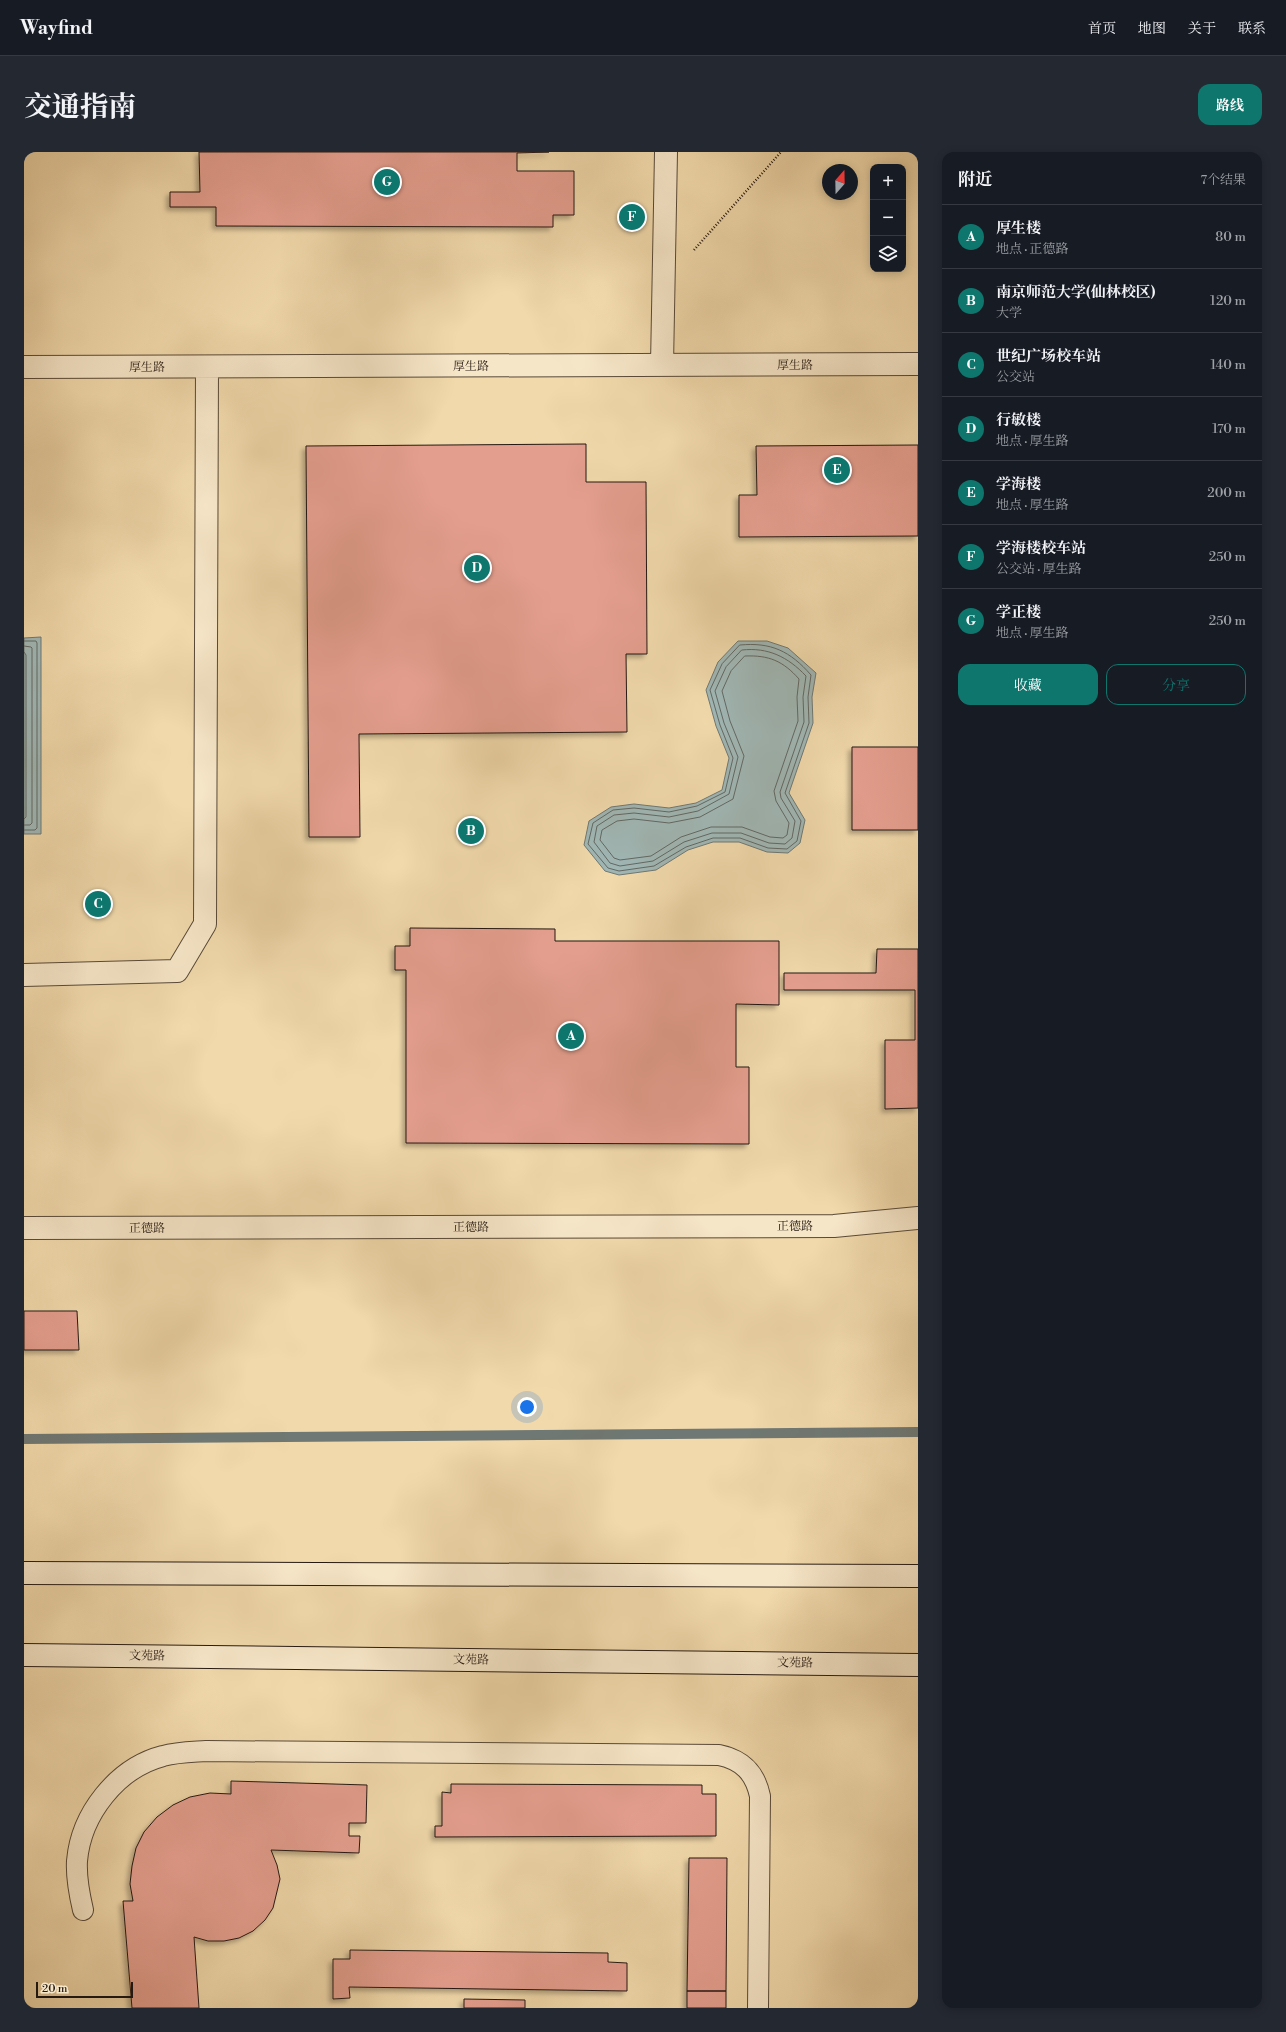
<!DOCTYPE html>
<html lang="zh">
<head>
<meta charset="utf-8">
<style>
  :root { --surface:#171b24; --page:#242831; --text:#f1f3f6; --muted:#9ea1a6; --line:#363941; --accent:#0f766e }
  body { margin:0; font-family:"Libre Bodoni","Noto Serif SC",serif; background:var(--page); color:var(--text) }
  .controls { position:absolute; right:12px; top:12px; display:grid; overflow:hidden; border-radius:8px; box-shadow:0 2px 10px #0003 }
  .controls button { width:36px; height:36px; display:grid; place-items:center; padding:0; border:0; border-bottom:1px solid var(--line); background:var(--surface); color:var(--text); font:20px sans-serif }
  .compass { position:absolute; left:798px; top:12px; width:36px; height:36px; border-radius:50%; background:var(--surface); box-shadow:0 2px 10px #0003; rotate:20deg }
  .scale { position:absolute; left:12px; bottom:10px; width:97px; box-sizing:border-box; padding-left:4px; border:2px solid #251912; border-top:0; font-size:11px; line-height:14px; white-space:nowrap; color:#251912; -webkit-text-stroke:3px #f6e6c8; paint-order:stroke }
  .you { position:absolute; left:503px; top:1255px; width:14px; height:14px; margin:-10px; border:3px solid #fff; border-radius:50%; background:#1a73e8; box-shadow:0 0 0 6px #1a73e833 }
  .badge { display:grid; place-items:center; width:26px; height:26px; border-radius:50%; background:var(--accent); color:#fff; font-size:13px; font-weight:700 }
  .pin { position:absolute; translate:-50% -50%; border:2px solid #fff; box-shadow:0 1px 4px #0006 }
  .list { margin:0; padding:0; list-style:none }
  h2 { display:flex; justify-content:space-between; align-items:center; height:52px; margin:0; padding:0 16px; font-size:17px }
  h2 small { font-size:13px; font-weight:400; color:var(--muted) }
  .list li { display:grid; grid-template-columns:26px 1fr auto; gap:12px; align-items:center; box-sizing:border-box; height:64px; padding:0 16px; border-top:1px solid var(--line) }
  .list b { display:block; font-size:15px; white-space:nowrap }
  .list p { margin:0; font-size:13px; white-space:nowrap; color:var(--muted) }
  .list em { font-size:13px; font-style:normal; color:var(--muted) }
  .actions { display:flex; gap:8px; padding:12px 16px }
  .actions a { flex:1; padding:9px 0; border:1px solid var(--accent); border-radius:12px; text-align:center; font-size:14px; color:var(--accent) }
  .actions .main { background:var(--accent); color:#fff }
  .icon { flex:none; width:22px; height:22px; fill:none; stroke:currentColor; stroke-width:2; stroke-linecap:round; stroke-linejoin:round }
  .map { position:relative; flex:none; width:894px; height:1856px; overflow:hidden; border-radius:12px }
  header { display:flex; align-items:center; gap:24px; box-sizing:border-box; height:56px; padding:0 20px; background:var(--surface); border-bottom:1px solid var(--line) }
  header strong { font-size:19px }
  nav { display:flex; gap:22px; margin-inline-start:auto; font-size:14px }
  .intro { display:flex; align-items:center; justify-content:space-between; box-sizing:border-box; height:96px; padding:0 24px }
  h1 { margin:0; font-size:28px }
  .button { padding:10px 18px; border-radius:12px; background:var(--accent); color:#fff; font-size:14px; font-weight:700 }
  main { display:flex; gap:24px; padding:0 24px }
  aside { flex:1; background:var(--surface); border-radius:12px; box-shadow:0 2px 10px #0003 }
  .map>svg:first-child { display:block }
</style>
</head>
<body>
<header>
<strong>Wayfind</strong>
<nav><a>首页</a><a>地图</a><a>关于</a><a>联系</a></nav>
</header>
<div class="intro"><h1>交通指南</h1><a class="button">路线</a></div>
<main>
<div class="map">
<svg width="894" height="1856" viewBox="0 0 894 1856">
  <defs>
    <filter id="shadow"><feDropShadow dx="-3.5" dy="3.5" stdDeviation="2" flood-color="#0004"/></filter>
  </defs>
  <rect width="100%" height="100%" fill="#f1d9ab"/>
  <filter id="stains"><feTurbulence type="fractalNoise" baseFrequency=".005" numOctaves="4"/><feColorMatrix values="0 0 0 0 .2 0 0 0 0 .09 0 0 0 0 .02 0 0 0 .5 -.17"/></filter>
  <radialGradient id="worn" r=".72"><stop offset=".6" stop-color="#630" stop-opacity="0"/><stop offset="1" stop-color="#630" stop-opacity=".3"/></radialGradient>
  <!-- water -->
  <path fill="#a0b7b5" stroke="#6f7874" d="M17,485V682H0V486Z
    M714,489H743L764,496L792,521L788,545L789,571L765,641L781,668L776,691L764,701L743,700L715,690H689L664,698L632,718L595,723L581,719L560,693L565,669L587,655L610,652L645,656L672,651L698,638L705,606L692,574L682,538L694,510Z"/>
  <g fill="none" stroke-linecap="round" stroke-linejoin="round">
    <!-- shore -->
    <path stroke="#626864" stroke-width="1" d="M0,489H12L13,491V676L11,678H0
      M716,493C747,490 766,499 787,523L784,545L785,571L761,641L777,669L773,689L763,697L744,696L716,686H689L662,695L630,714L595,719L584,716L564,692L569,671L589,658L610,656L645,660L673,654L701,640L709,606L696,573L686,538L698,512Z
      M0,494L7,495L8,496V671L6,673H0
      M718,498C744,495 764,505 782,524L779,545L780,570L756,640L757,646L771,669L768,686L761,692L745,691L717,681H688L660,690L629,709L596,714L586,711L570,690L573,674L590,663L610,661L645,665L674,659L705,642L714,605L700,571L691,539L702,515Z
      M0,500L2,503V665L0,667
      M721,504C745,503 759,509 775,527L773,545L774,569L750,639L752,649L765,671L763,683L759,686L746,685L718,675H687L657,685L627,704L596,708L590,706L576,688L578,678L593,669L610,667L645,671L676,665L709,647L720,604L706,569L698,539L707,519Z"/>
    <!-- stream -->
    <path stroke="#6f7874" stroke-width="10" d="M0,1287L894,1280"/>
  </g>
  <!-- building -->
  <path fill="#e49e8e" stroke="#251912" filter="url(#shadow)" d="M175,0H525L493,1V19H550V63H529V75L192,74V55H146V40H176Z
    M562,292V330H622L623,502H602L603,580L335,582L336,685H285L282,294Z
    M894,293V384L715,385V343H733L732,294Z
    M828,595H894V678H828Z
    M386,776L531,777V789H755V853L712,852V915H725V992L382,991V818H371V794H386Z
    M853,797H894V956L861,957V888H891V838H760V821H852Z
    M0,1159H53L55,1198H0Z
    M207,1629L343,1633L342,1671H325V1684H336L335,1701L247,1698L253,1713L256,1727L249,1756L241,1768L229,1779L215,1786L200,1789H184L170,1785L175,1856H108L99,1749H109L106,1732L108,1714L112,1696L120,1680L133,1665L149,1653L166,1645L186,1641L207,1642Z
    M427,1632L678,1633V1642H692V1684L411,1685V1674H418V1640L427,1641Z
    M665,1706H703L702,1839H663Z
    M326,1798L584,1801V1810L603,1811V1839L325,1835L326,1846L309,1847V1807H326Z
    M663,1839H702V1856H663Z
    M440,1847L501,1848V1856H440Z"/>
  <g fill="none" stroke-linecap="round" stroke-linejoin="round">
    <!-- lane casing -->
    <g stroke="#584938" stroke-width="22">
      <path id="lane" d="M59,1758C55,1741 52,1726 53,1709C57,1662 93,1616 139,1604C153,1600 167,1600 182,1599L695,1603C719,1608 731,1621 736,1644L734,1856"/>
    </g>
    <!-- street casing -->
    <g stroke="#584938" stroke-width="24">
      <path id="street" d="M638,213L642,0
        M0,215L894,212
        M0,823L153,819L181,772L183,215
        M0,1076L810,1074L894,1066"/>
    </g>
    <!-- secondary casing -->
    <g stroke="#251912" stroke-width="24">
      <path id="secondary" d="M0,1421L894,1424
        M0,1503L894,1513"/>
    </g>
    <!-- path -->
    <path stroke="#251912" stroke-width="2.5" stroke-dasharray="1 2" stroke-linecap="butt" d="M670,98L757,0"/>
    <!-- lane -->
    <use href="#lane" stroke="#f6e6c8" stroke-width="20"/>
    <!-- street -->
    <use href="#street" stroke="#f6e6c8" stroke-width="22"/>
    <!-- secondary -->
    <use href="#secondary" stroke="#f6e6c8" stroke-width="22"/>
  </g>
  <g text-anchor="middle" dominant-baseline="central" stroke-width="4" stroke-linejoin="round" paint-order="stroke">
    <!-- street labels -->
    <g font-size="12" fill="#251912" stroke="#f6e6c8">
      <text x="771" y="213">厚生路</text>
      <text x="447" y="214">厚生路</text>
      <text x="123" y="215">厚生路</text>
      <text x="771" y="1074">正德路</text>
      <text x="447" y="1075">正德路</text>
      <text x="123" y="1076">正德路</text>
      <text transform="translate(123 1504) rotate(1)">文苑路</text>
      <text transform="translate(447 1508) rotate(1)">文苑路</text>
      <text transform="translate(771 1511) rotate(1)">文苑路</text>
    </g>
  </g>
  <rect width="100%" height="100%" filter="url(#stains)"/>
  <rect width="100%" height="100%" fill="url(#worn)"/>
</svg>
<div class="controls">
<button>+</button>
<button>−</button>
<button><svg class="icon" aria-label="layers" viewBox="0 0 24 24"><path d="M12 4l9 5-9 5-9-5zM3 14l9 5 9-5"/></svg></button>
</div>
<svg class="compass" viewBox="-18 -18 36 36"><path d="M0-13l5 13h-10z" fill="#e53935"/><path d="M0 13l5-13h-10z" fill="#9ea1a6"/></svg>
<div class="scale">20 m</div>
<div class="you"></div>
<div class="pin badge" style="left:547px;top:884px">A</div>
<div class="pin badge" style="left:447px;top:679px">B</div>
<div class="pin badge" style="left:74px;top:752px">C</div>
<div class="pin badge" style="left:453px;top:416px">D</div>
<div class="pin badge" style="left:813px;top:318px">E</div>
<div class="pin badge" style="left:608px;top:65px">F</div>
<div class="pin badge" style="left:363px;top:30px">G</div>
</div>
<aside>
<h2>附近<small>7个结果</small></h2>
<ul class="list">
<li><span class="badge">A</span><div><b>厚生楼</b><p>地点 · 正德路</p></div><em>80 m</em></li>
<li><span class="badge">B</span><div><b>南京师范大学(仙林校区)</b><p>大学</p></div><em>120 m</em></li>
<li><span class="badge">C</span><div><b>世纪广场校车站</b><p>公交站</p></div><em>140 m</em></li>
<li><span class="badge">D</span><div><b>行敏楼</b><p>地点 · 厚生路</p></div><em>170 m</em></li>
<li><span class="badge">E</span><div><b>学海楼</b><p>地点 · 厚生路</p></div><em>200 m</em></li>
<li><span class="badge">F</span><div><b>学海楼校车站</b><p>公交站 · 厚生路</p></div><em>250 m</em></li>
<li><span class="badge">G</span><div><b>学正楼</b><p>地点 · 厚生路</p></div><em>250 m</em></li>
</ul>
<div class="actions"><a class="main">收藏</a><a>分享</a></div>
</aside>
</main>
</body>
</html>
